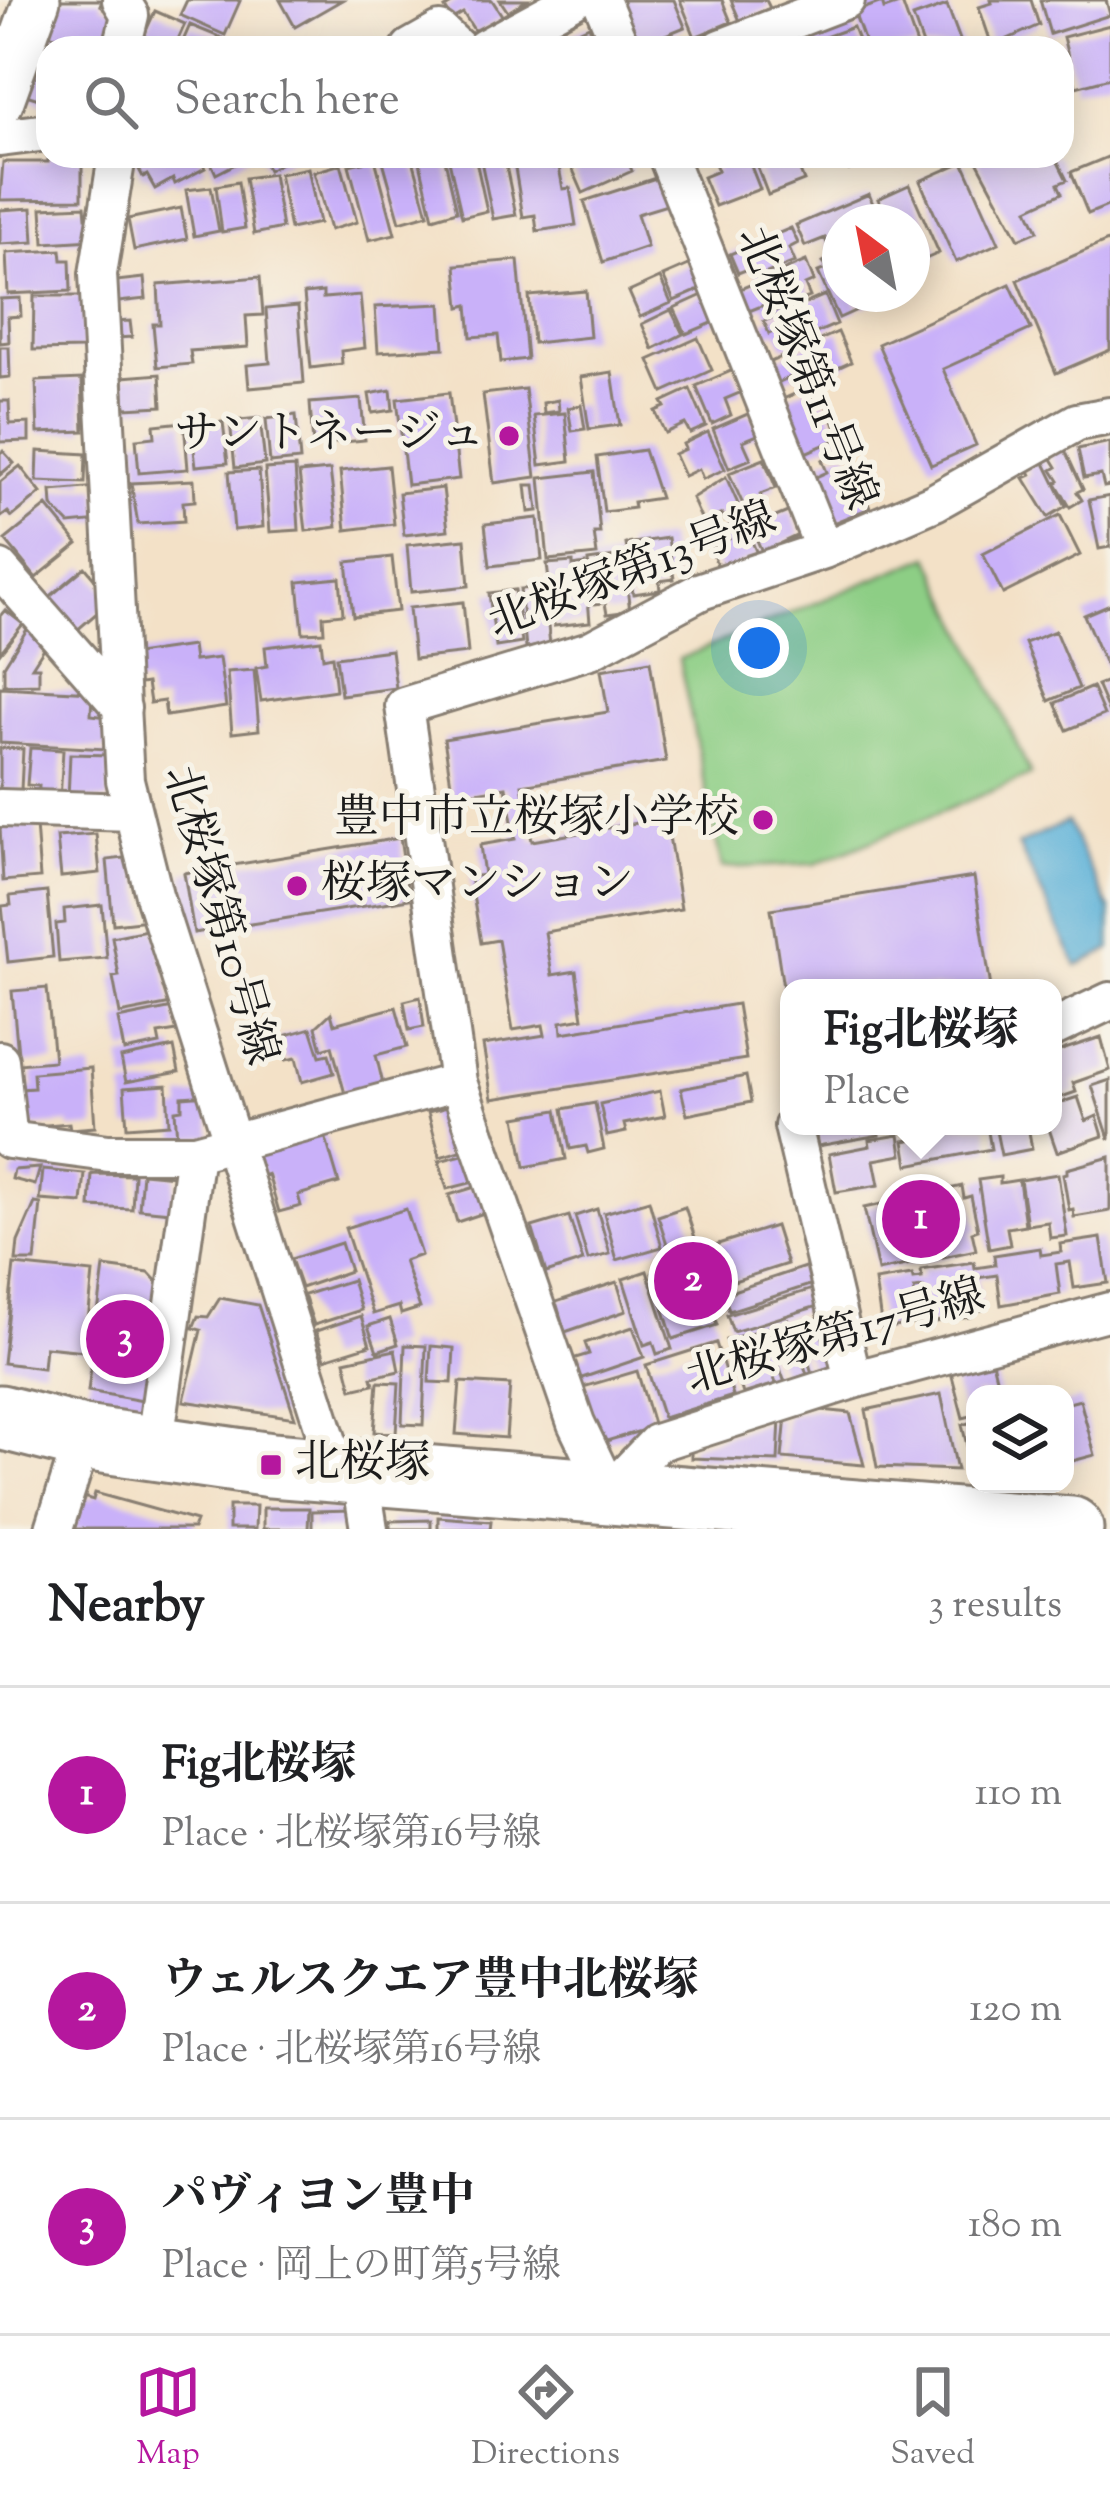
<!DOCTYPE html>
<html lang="en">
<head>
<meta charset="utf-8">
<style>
  :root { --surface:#fff; --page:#f6f6f6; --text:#202124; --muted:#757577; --line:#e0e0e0; --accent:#b5179e }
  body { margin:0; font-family:"Sorts Mill Goudy","Noto Serif JP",serif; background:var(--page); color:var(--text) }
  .controls { position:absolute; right:36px; bottom:36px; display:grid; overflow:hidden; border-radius:24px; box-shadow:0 6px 30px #0003 }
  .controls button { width:108px; height:108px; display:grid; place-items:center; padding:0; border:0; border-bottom:3px solid var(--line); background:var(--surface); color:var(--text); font:60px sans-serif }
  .compass { position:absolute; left:822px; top:204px; width:108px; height:108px; border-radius:50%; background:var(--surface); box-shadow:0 6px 30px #0003; rotate:328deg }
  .you { position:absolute; left:759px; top:648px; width:42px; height:42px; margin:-30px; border:9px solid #fff; border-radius:50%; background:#1a73e8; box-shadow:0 0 0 18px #1a73e833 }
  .badge { display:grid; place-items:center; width:78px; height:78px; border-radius:50%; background:var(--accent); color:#fff; font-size:39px; font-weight:700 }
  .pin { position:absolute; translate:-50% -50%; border:6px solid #fff; box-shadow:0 3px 12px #0006 }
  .popup { position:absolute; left:780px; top:979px; width:282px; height:156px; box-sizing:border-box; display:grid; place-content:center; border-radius:24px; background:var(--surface); filter:drop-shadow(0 3px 9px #0005); font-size:39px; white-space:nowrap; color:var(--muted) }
  .popup b { font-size:45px; color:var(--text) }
  .popup::after { content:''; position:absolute; left:50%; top:100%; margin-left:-24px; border:24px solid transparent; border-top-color:var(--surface) }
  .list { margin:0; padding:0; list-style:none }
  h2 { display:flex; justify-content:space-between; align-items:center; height:156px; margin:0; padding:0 48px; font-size:51px }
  h2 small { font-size:39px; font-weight:400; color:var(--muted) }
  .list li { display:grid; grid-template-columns:78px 1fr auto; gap:36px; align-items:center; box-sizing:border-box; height:216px; padding:0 48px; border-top:3px solid var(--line) }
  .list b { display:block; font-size:45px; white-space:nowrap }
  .list p { margin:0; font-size:39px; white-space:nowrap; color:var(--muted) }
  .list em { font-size:39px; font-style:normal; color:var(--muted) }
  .icon { flex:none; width:66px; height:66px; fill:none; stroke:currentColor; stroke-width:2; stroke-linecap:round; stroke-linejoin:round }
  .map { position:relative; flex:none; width:1110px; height:1529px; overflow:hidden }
  .search { position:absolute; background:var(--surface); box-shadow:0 6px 30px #0003; left:36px; right:36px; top:36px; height:132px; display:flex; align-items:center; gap:30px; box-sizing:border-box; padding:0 42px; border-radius:36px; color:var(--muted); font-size:45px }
  .sheet { height:804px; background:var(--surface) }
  nav { display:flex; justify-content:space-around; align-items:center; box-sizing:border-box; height:168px; border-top:3px solid var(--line); background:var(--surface); font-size:33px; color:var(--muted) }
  nav a { display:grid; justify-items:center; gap:6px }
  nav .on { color:var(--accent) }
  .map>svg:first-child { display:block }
</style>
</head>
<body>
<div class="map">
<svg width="1110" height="1529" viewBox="0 0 1110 1529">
  <rect width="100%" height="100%" fill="#f7f3e8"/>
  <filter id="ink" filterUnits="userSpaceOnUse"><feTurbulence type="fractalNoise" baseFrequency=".00833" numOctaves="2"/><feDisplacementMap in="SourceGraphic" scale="24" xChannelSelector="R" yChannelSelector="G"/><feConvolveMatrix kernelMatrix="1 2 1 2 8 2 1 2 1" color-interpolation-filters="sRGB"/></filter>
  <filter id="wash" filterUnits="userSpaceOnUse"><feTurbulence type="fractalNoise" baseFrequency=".004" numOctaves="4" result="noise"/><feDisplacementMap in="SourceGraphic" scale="48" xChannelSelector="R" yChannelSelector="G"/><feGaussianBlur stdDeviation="2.7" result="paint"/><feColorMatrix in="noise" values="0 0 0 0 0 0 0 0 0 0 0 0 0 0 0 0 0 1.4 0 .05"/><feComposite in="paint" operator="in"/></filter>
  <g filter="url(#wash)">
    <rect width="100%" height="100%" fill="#f3e1c7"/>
    <!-- green -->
    <path fill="#8dce85" stroke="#547550" stroke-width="3" d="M930,556L1031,775L815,864L722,868L679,659Z"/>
    <!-- water -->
    <path fill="#5bb1d8" stroke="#3c667a" stroke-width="3" d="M1067,822L1110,910V950L1077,966L1018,845Z"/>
    <g id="blocks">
      <!-- building -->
      <path fill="#c9b1f9" d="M61,0H102L100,5L116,12L103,48H88L49,34Z
        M187,0H237L240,1L225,35L180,15Z
        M280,0H342L295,27Z
        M458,0H492L503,17L476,33L463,13L452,19L445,8Z
        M500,0H527L508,12Z
        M617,0H674L685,27L636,47Z
        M680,0H722L731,22L695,37Z
        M731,0H766L770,8L740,21Z
        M991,0H1031L1039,25L992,46L979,7L992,3Z
        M1040,0H1106L1110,15L1050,34Z
        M882,2L884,9L902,3L918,48H867L854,12Z
        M947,5L963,48H924L913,17Z
        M155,11L185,24L174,48H138Z
        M190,25L227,40L223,48H180Z
        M1110,25V78L1076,87L1063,37Z
        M589,26L598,48H547L541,35L559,28L563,38Z
        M853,27L861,48H816L814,41Z
        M801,34L806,48H765Z
        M45,38L72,47L48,48V102L26,95Z
        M48,156H82V199L0,200L3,162H48Z
        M132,156H199L205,168L175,184L173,179L155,189L147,175L143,177Z
        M208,156H251L216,174Z
        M261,156H294L268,170Z
        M402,156H412L428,214L400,222L383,161Z
        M444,156L457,211L433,218L419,158Z
        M448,156H475L487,211L462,217Z
        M480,156H504L516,215L493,219Z
        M513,156H553L554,168L559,167L563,189L570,188L576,225L537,231L535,215L523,217Z
        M586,156H626L632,171L583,193L570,163Z
        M725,156H747L760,189L715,206L703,177L718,171L714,161Z
        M753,156H794L804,181L768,195Z
        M844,156H900V157L878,165L876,160L849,170Z
        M983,156H1055L1067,180L1058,184L1062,193L1028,209L1038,231L1019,239L976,159Z
        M1110,156V205L1088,214L1071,172Z
        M375,159L395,234L369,240L349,165Z
        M963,162L999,243L956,262L920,181Z
        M341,164L357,222L330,230L314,172Z
        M308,168L319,223L290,229L279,174Z
        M273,174L282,228L254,234L245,178Z
        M659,177L667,205L637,214L647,247L603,262L584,201Z
        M238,182L245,228L222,232L216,186Z
        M909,185L939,253L912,265V222H888L878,199Z
        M211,187L219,231L194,236L186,190Z
        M869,194L880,222H840V245L829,249L825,238L805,246L796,225Z
        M85,206L86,217H92L93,240L44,243L42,208Z
        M32,208L34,242L0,244V210Z
        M181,208L187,239L134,250L128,219Z
        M791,228L798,243L789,248L795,262L757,277L753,267L738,273L730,254Z
        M1110,240V350L1056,373L1017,280Z
        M61,250L62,260H70L71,291L8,294L6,253Z
        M835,256L840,266V294H853L859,309L839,318L818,272L826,269L823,262Z
        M518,260L527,359L501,362L498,335L471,337L468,305L460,307L456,265Z
        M806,261L814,281L805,285L810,297L768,314L764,305L749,311L740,289Z
        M693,263L704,288L674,301L663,276Z
        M260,277L263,315L246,316L248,347L190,351L192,364L157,367L153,324H160L158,285Z
        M144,278L146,299L118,302L116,281Z
        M660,278L671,303L640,317L629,292Z
        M1010,284L1031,329L943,369L976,445L931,465L878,344Z
        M586,291L590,337L533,343L529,296Z
        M323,292V298L360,295L365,348L341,351L342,364L311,368L304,294Z
        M705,294L717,321L686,334L674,308Z
        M858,294H876L879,300L863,307Z
        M825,295L837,324L784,347L777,330L769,334L764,321Z
        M34,296H82L83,349L33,350Z
        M20,298L21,316L8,317L9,342L0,343V299Z
        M441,304L444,348L378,352L375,307Z
        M298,306L304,383L249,388L247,365L270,363L266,309Z
        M671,310L683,334L653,349L642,324Z
        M130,321L132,337L117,338L115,322Z
        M838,332L851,362L804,383L799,373L775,384L766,364Z
        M698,338L712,370L663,392L649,360Z
        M0,347H9L10,377L0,378Z
        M733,370L742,392L725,399L731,415L712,424L696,386Z
        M612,372L620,425L589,429L581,377Z
        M160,374L162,406L125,408L123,377Z
        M82,379L84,431L38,433L36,381Z
        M808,388L815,405L825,401L840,438L803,454L781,400Z
        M525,389L536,477L494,483L483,394Z
        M690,389L706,426L690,433L685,424L665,433L655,411L665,407L662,402Z
        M391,390L393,410L372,413L369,394Z
        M449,393L459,479L407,485L397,399Z
        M361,399L365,440L313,445L310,403Z
        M558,400L559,411L544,413L543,403Z
        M0,401H9L10,424L29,423V441L0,442Z
        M581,405L585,429L572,431L568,408Z
        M565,413L570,461L540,465L534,416Z
        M750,413L760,434L743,441L751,459L729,468L713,429Z
        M296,415L300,460L270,463L266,419Z
        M260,418L265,464L235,468L230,421Z
        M184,422L188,469L139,473L136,439L155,437L154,425Z
        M223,422L228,463L196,466L191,425Z
        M708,432L725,469L703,479L699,469L684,476L674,454L685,449L683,444Z
        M1110,442V486L1104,487L1101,475L1084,478L1078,449Z
        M1063,446L1083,489L1077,492L1082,500L1070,507L1056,483L1059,481L1052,470L1057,467L1049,454Z
        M644,450L660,498L633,502L634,508L604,512L597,457Z
        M3,451L14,463L0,475V453Z
        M38,451L86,454L85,483L37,481Z
        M847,451L870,508L833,523L814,478L827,472L822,460Z
        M1042,457L1066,506L1048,517L1024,478L1031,475L1027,467Z
        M764,459L776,488L760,494L764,504L746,511L729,473Z
        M20,466L41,493L12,517L8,512L0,518V482Z
        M388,466L394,524L346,530L340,471Z
        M295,467L299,530L270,532L265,469Z
        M259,470L263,527L234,530L229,472Z
        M330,470L337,527L306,531L299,473Z
        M594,472L600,533H594L597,555L548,560L540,478Z
        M726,477L742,513L725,521L722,514L703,523L692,498Z
        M194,480L195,501L183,502L184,521L138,524L131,483Z
        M526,485H535L538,511L529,512Z
        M97,487L100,521L69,524L52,506L51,491Z
        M443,488L448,530L404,535L399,493Z
        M1110,496V547L1099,549L1089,500Z
        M47,506L78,544L36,578L5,540Z
        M766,508L771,519L790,511L800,534L781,543L784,549L765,558L746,516Z
        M1060,515L1080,555L1003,594L983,554Z
        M538,518L542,560L490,566L485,524Z
        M743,520L758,556L720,572L710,547L729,539L724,528Z
        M668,538L674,579L659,581L660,590L633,594L626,544Z
        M465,539L469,586L411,592L407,545Z
        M623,556L630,611L607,614L605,603L594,604L588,561Z
        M392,557L398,611L353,616L347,562Z
        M573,562V566L585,564L590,622L554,626L547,564Z
        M85,567L105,591L106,605L75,632L46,600Z
        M340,578L343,614L323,616L324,632L303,633L298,582Z
        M544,587L550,645L526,648L520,589Z
        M515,590L522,643L496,647L489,593Z
        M463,602L468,653L414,659L409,608Z
        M1110,604V676L1084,615Z
        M5,610L23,624L0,653V616Z
        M31,623L48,642L32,667H39V684L4,685V666Z
        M1055,631L1079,688L1049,701L1025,643Z
        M321,640L323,658L332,656L336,690L261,701L256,668L267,666L265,647Z
        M192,646L194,661L219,658L226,707L166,716L164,701L150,703L147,683L133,685L129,655Z
        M391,650L396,688L341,695L336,657Z
        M650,661L666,761L522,785L532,841L666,818L681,909L545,932L552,975L576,971L583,1018L561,1022L562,1033L737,1004L746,1059L492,1099L483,1045L545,1035L543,1025L513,1030L498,940L481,943L470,877L484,875L480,845L515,839L506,787L453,796L444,739L608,712L601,670Z
        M254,670L259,730L232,733L227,672Z
        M1110,680V715L1097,685Z
        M0,687L92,692L91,715L108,717L106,749L0,743Z
        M1092,687L1104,715L1067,730L1055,703Z
        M0,748L23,749L21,790L0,789Z
        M30,748L63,750L60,801L38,800L39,786L27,785Z
        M70,754L110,755L108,800L68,798Z
        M36,825L40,878L3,881L0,827Z
        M96,834L100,873L61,877L57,837Z
        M400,838L409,899L194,933L184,873Z
        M133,857L149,920L113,924L107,860Z
        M974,877L991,988H789L786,1007L771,909Z
        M47,892L53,957L8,962L2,906L11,905L10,896Z
        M102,905L107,958L59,962L56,924L65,923L64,909Z
        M156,928L171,1004L120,1014L113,977L119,976L112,937Z
        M47,988L54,1061L19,1064L12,991Z
        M420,997L424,1027L409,1030L404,1001Z
        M396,1007L407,1047L376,1055L383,1084L345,1094L332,1046L322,1049L316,1027L331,1013L334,1024Z
        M173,1008L177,1031L158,1034L160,1044L124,1051L118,1019Z
        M311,1028L320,1056L329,1054L334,1073L302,1082L296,1058L286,1060L280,1037Z
        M1101,1037L1110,1070L1073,1083L1076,1092L1053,1100V1053Z
        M174,1047L179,1072L126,1082L121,1058Z
        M91,1068L95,1127L70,1129L69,1123L23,1127L20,1089L34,1088L33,1073Z
        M746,1076L751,1102L687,1115L681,1089Z
        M1110,1080V1138H1109L1092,1086Z
        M167,1085L169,1124L127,1127L124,1088Z
        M660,1091L665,1116L624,1124L626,1132L607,1136L600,1104Z
        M208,1095L211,1136L177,1139L175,1110L182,1109V1097Z
        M1078,1097L1086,1121L1097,1116L1103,1136L1057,1152L1048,1126H1053V1105Z
        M595,1103L604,1149L588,1153L586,1146L570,1149L563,1109Z
        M459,1104L471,1148L440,1157L428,1112Z
        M557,1110L566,1159L525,1167L516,1117Z
        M814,1126H878L879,1135L818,1146Z
        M943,1126H987L991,1149L908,1165L904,1141L944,1134Z
        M995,1126H1028L1032,1149L1001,1155Z
        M323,1129L339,1183L298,1195L301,1206L279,1212L268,1174L263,1176L259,1164L254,1165L249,1150Z
        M899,1135L902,1155L874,1160L879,1185L836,1192L829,1154L870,1146L869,1140Z
        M474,1152L482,1180L447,1189L439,1161Z
        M1110,1157V1211L1074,1217L1073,1209L1069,1210L1063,1174L1067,1173V1169Z
        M40,1168L35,1185L12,1179L14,1170Z
        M43,1170L85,1174L82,1203L40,1200Z
        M142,1173L175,1176L171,1212L139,1209Z
        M92,1174L134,1175L132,1209L90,1207Z
        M1058,1174L1067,1236L1050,1238L1048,1222L1027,1225L1020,1180Z
        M1000,1177V1183L1019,1180L1025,1225L1007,1228L1010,1245L989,1249L978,1180Z
        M485,1184L493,1210L457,1222L449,1195Z
        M962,1186L964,1198L971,1196L978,1230L972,1232L976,1250L878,1271L864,1208Z
        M649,1200L662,1247L617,1260L604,1213Z
        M35,1203L41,1204L35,1261H16L18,1242Z
        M685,1207L699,1250L775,1226L787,1264L706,1290L717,1325L673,1339L652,1273L674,1266L658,1216Z
        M406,1209L421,1255L404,1261L420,1308L401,1314L399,1306L373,1314L345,1228Z
        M597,1209L610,1254L588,1260L575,1216Z
        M569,1216L583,1261L546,1273L532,1227Z
        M1101,1238L1108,1283L1074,1288L1070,1262L1056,1264L1060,1294L1001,1305L997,1275L977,1278L982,1310L969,1312L970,1317L928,1323L923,1288L914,1289L919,1323L882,1329L875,1281L912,1275L913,1279L922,1278L921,1270L974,1262L975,1268L995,1265L994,1255L1040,1248L1041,1255L1061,1252L1060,1244Z
        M341,1243L350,1271L301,1288L291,1259Z
        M14,1265L93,1273L85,1351L45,1347L43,1368L3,1363Z
        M808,1266L813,1284L729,1311L724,1294Z
        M104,1267L149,1273L162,1287L148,1402L88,1391Z
        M647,1271L672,1349L657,1354L653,1342L644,1345L623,1279Z
        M352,1280L361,1310L314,1325L304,1295Z
        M617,1282L626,1311L565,1332L556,1302Z
        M816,1288L821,1305L733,1332L727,1315Z
        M220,1298L258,1305L295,1418L184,1401L201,1330L193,1328L198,1316L208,1317Z
        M361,1316L370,1345L325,1359L316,1331Z
        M390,1319L398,1344L377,1351L368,1326Z
        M788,1320L807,1374L785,1383L766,1328Z
        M822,1326L834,1366L812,1373L799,1333Z
        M633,1327L644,1357L579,1379L572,1359L589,1354L585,1343Z
        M759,1330L776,1384L743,1394L726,1340Z
        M716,1343L733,1396L663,1418L646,1365Z
        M405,1345L426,1346L423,1425L402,1424Z
        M431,1346L454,1348L452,1383L429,1382Z
        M395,1350L399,1371L372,1377L374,1384L352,1389L345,1361Z
        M992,1361L1000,1394H975V1415L963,1418L951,1372Z
        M637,1371L654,1427L600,1443L583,1387Z
        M378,1382L399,1383L396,1434L374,1432Z
        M460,1382L510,1385L506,1438L456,1434Z
        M941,1394L957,1470L877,1467L866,1410Z
        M1080,1400L1095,1455L1065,1463V1404Z
        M812,1409L850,1413L864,1465L782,1458L786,1416Z
        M780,1418L778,1461L691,1458V1447Z
        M975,1421V1469L973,1470L962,1425Z
        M95,1493L196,1521L193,1529H74L83,1497L93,1500Z
        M229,1506H256L255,1529H229Z
        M263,1508H309L308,1529H263Z
        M354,1510L355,1529H312V1511Z
        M438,1517L491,1521L490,1529H438Z
        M431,1520V1529H390V1521Z"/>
    </g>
  </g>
  <g filter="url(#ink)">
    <use href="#blocks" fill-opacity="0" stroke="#887e72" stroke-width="3"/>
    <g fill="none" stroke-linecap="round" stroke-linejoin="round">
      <!-- minor casing -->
      <g stroke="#887e72" stroke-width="42">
        <path id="minor" d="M121,0L130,15L122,48
          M601,0L621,48
          M410,48L440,31L458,48
          M484,48L573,0
          M721,48L846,0
          M0,138L48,132
          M117,156L98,274L125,780L154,895L337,1470
          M667,156L824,550
          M1110,416L1077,422L935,502L824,550L701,591L590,650L404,706L458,1082L576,1423L609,1492L656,1443L853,1380L1110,1311
          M0,569L122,708
          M0,808L133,812
          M1053,1028L1110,1001
          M0,1060L9,1140L108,1153H195
          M793,1126L853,1380
          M154,1449L195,1153L458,1082
          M360,1472L369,1529
          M54,1529L83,1438"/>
      </g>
      <!-- tertiary casing -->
      <g stroke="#887e72" stroke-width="51">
        <path id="tertiary" d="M0,103L37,0"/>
      </g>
      <!-- trunk casing -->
      <g stroke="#887e72" stroke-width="69">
        <path id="trunk" d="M0,1417L83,1438L271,1465L1071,1529"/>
      </g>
      <!-- minor -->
      <use href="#minor" stroke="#fff" stroke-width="36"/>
      <!-- tertiary -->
      <use href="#tertiary" stroke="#fff" stroke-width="45"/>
      <!-- trunk -->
      <use href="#trunk" stroke="#fff" stroke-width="63"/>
    </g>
  </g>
  <!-- markers -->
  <g fill="#b5179e" stroke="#f7f3e8" stroke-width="4.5">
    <circle cx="509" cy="436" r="12"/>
    <circle cx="763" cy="820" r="12"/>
    <circle cx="297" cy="886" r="12"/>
    <rect x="259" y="1453" width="24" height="24" rx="6"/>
  </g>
  <g text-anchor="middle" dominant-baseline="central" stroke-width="10" stroke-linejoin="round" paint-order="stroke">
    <!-- street labels -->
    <g font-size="45" fill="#1c1c1c" stroke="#f7f3e8">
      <text transform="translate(804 369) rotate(68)">北桜塚第11号線</text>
      <text transform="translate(633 573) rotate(-21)">北桜塚第13号線</text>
      <text transform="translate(218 916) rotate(74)">北桜塚第10号線</text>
      <text transform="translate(836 1339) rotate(-16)">北桜塚第17号線</text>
    </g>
    <!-- poi labels -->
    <g font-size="45" fill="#1c1c1c" stroke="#f7f3e8" text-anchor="end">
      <text x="485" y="436">サントネージュ</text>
      <text x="739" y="820">豊中市立桜塚小学校</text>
      <text x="321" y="886" text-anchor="start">桜塚マンション</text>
      <text x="295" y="1465" text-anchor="start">北桜塚</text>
    </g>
  </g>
</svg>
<div class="controls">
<button><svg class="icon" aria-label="layers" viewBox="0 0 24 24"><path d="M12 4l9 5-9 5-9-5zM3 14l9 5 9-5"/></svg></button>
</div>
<svg class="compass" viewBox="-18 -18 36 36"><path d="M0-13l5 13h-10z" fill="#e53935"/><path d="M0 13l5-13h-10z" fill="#757577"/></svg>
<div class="you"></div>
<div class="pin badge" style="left:921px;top:1219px">1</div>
<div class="popup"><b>Fig北桜塚</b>Place</div>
<div class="pin badge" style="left:693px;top:1281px">2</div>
<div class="pin badge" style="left:125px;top:1339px">3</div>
<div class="search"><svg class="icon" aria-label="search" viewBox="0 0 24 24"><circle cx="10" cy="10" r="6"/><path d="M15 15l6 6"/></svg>Search here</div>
</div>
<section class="sheet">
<h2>Nearby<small>3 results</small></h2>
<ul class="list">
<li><span class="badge">1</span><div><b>Fig北桜塚</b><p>Place · 北桜塚第16号線</p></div><em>110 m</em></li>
<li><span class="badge">2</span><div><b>ウェルスクエア豊中北桜塚</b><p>Place · 北桜塚第16号線</p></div><em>120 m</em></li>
<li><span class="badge">3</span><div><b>パヴィヨン豊中</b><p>Place · 岡上の町第5号線</p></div><em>180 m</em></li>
</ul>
</section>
<nav>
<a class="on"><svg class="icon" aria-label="map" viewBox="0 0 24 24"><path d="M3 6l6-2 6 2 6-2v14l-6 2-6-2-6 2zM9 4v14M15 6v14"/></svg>Map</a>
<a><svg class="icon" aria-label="directions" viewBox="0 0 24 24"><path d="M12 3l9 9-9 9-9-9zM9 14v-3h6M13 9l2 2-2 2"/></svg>Directions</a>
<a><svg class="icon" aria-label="saved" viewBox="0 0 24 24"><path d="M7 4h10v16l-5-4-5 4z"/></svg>Saved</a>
</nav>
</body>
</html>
